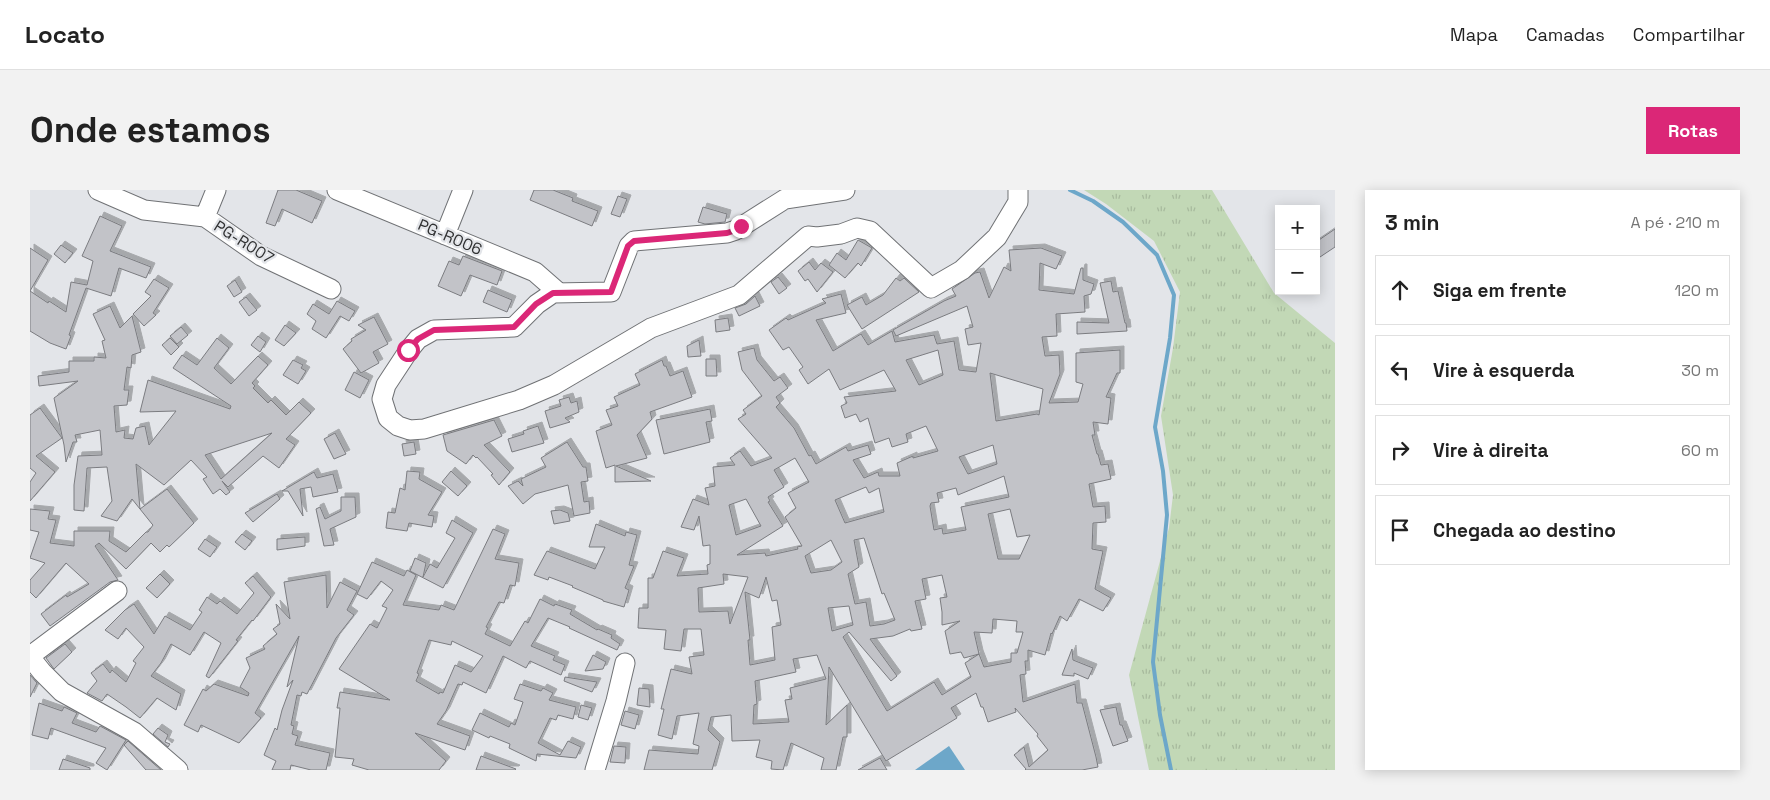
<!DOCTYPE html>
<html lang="pt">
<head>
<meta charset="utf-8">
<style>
  :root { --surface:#fff; --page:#f2f2f2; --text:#222; --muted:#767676; --line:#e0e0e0; --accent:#db2777 }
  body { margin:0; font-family:"Space Grotesk",sans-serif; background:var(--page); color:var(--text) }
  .controls { position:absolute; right:15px; top:15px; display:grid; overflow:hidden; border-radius:0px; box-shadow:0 2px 12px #0003 }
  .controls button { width:45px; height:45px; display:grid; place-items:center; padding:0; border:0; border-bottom:1px solid var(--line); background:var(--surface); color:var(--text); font:25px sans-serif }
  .stop { position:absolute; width:15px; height:15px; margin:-11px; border:4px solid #db2777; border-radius:50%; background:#fff }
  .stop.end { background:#db2777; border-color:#fff; box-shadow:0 1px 5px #0008 }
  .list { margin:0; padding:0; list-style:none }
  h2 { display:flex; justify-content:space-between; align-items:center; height:65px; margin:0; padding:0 20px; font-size:21px }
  h2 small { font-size:16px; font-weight:400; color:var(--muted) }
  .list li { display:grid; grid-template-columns:32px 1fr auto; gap:15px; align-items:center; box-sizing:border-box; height:70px; margin:0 10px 10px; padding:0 10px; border:1px solid var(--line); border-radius:0px }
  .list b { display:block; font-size:19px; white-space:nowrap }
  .list em { font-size:16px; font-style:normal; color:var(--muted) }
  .icon { flex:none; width:28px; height:28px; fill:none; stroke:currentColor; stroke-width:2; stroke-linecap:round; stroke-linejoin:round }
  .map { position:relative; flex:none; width:1305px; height:580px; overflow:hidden; border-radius:0px }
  header { display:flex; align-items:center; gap:30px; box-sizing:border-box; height:70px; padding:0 25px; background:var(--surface); border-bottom:1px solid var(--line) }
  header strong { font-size:24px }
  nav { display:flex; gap:28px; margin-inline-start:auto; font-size:18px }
  .intro { display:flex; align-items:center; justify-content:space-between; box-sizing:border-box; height:120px; padding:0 30px }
  h1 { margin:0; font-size:35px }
  .button { padding:12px 22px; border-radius:0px; background:var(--accent); color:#fff; font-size:18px; font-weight:700 }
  main { display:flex; gap:30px; padding:0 30px }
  aside { flex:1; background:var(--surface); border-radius:0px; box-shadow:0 2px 12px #0003 }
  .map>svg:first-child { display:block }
</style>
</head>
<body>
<header>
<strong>Locato</strong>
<nav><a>Mapa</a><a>Camadas</a><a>Compartilhar</a></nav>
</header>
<div class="intro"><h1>Onde estamos</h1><a class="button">Rotas</a></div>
<main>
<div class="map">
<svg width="1305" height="580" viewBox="0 0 1305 580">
  <defs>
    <pattern id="grass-tufts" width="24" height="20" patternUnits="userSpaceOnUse" patternTransform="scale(1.25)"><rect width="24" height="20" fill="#c2d8b6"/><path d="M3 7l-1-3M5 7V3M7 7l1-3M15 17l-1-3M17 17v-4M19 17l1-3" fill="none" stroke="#a7ba9d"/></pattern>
    <filter id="shadow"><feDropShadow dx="4" dy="-4" stdDeviation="0" flood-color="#0004"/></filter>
  </defs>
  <rect width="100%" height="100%" fill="#e3e5e9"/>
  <!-- grass -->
  <path fill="url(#grass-tufts)" d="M1054,0H1182L1244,103L1305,153V580H1119L1099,485L1139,338L1143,305L1131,226L1143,158L1150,102L1124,51L1076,14Z"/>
  <!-- water -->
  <path fill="#6da7c9" d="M919,556L935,580H885Z"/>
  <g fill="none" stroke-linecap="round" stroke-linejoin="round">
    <!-- stream -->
    <path stroke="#6da7c9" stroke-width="4" d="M1040,0L1063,11L1093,32L1127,65L1144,105L1140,148L1125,237L1133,281L1137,325L1123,472L1130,525L1141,580"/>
  </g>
  <!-- building -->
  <path fill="#c2c3c8" stroke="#7b7c80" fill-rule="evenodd" filter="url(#shadow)" d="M248,0H266L292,11L282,33L252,19L245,36L236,33Z
    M504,0H523L543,8L542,11L568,21L562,36L500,10Z
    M588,6L597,9L590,27L581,24Z
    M673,17L697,24L695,32L675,34L668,32Z
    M70,26L92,36L80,61L121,77L116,88L89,78L81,106L56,98L39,145L41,146L36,159L20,153L0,141V58L18,70L0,101L18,113L19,111L36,122L41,92L57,95L63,71L52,66Z
    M1305,39V57L1290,67L1286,61V52Z
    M828,50L842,58L831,76L828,73L815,88L799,75L807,63L816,70Z
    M31,55L43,63L35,73L24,64Z
    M1011,58L1032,66L1026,79L1010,73L1009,100L1044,104L1051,78H1053V90L1064,94L1061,104L1054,106L1055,122L1026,124L1027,146L1012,147L1015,166L1029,165L1030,184L1019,213L1048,212L1053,194L1046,192V163L1090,160V183H1087L1076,207L1081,208L1078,234L1063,232L1065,245H1062L1067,264H1068L1071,275L1078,274L1081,289L1059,294L1063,317L1075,316L1076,332L1063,333L1062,359L1073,361L1065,399L1081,408L1073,421L1049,409L1037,431L1030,426L1022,444L1021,443L1015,465L998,460V471H995L996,484L990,485L993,512L1045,494L1047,513H1052L1066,567L1068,577L1052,580H995L996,579L984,565L994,557L999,577L1018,560L1007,546L1008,544L985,518L986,522L958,532L953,517H951L946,503L921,518L927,528L856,571L799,477L796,535L817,515V547H813L806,580H791L794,568L761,553L753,580L741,579L742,571L726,567L730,550L702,551L701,525L681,527L678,540L690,552L682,580H614L619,560L668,564L669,556L663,554L669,523L647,526L642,549L628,545L634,519H631L641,479L662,484L659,467L674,465L671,439H654L651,461L634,459L636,440L608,438L609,418H618V388H623L633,361L654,368L647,386L678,384L677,375L680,374V355L673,356L669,326L664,340L651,337L663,309L679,315L675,298L685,296L683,277L705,275L700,268L710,261L721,276L742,268L708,229L716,224L713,220L732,206L712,180L708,162L724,158L727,170L744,191L750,187L758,198L746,207L750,213L746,217L764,238L779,266L781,265L786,274L816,257L818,261L838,255L841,264L823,270L834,288L848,282L849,286H870L867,273L883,266V268L908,261L896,236L876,244L878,252L862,257L859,248L845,253L838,228L830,232L826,224L815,228L811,216L817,213L814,207L866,201L854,180L810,200L799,179L778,194L769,180L773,177L759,157L753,160L739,140L756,128L758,130L796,113L792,109L811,104L816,123L786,130L803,161L831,144L838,155L862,141L865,152L904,145L907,154L924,151L929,180L946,182L951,153L938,155L935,139L943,137L937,116L866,146L863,140L914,111L926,106L922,99L945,83L950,82L959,108L974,77L981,81L979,60ZM908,160L913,185L889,195L876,170ZM960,183L1013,199L1009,225L1007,224L966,231ZM963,255L967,274L938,284L929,267ZM765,268L779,292L758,303L766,318L755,327L772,356L767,357L768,359L736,366L735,363L707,365L753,336L738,312L740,311L738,307L754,297L744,280ZM974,286L979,307L931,317L936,340L913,344L912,338L904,340L900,316L901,313L909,312L907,303L926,298L928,305ZM836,297L839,303L849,298L854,322L815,333L805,310ZM716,309L731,336L706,345L699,315ZM980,319L987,347L1000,345L989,369H968L958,324ZM834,348L852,404L854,403L865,430L854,434L840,436L836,412L825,414L818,384L829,377L824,350ZM801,350L812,372L801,380L781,383L775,366ZM693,384L718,387L700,434L698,421L669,422L668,398L694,394ZM912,385L917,407L910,408L912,422V435L930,431L915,441L920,464L931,462L934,468L949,464L944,442L962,443L963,429L987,431L986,442H993L987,463H981V472L954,477L949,464L935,473L941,487L912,505L904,492L857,521L813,447L819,442L861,491L867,486L840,449L863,446L880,439L881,441L892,439L885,411L896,409L892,389ZM736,387L742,411L747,410L751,435L742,437L745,470L720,475L718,450H720L715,402L729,408ZM819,416L823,435L802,441L798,418ZM787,465L796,489L760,498L762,509L755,510L759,532L723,534L724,515L727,514L725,491L766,482L763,469Z
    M433,66L472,81L467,95L440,85L431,106L408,96L419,71L429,75Z
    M779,72L785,80L791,73L803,82L787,102L778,89L775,91L768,81Z
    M748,87L757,98L749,104L741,92Z
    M866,88L870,91L874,88L889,102L832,139L817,115L832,107L836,115L853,105Z
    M124,89L139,98L123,123L126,125L114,136L103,124L121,106L115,102Z
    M205,90L212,102L204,107L197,96Z
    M1081,91L1083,102L1088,101L1095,133H1096L1097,141L1047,144V132L1079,133L1070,93Z
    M458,100L482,110L477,122L453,112Z
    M725,106L730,116L709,126L705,118L716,114Z
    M216,107L227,120L219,126L209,112Z
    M307,111L325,121L319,131L310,126L296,148L282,139L286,131L277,124L283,114L299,124Z
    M80,116L90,138L102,126L111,162L102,165L101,178L97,177L94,200H99L97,215L84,216L86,242L95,240L94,248L103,249L106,238L115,236L119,255L146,221L110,222L118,190L200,219L201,216L143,178L152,165L167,175L187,148L199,158L184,178L201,194L228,166L238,175L222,193L225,196L223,198L238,213L241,210L256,225L269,212L281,223L256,249L265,255L249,278L233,266L198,297L192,291L200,302L196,305L190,299L183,304L173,289L177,287L161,270L134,295L106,274L110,319L137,299L164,333L139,357L137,355L130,362L121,353L96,379L69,353L65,356L88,390L80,392L20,436L11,424L36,405L37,407L59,394L36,373L6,408L0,402V390L15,373L0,368L9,342L0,340V319L20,321L18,329L26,330L20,353L44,356V341H80L79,351L96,362L116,342H118L123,335L122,334L102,309L87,331L71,326L82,311L77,277L57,278L54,321L44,320V295L48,266L72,265L70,240L45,245L47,252H43L36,272L34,255L24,208L48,191L9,196L8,186L39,182V171H64V167L76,168L72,151L75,150L63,124ZM242,243L191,289L175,265Z
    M344,127L358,154L343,162L349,173L331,183L313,159L322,151L321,149L336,140L328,135Z
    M698,128L700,140L686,142L685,130Z
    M255,135L266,143L254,156L245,150Z
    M151,137L158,145L147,154L140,146Z
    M228,146L236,152L230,162L221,155Z
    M140,148L149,157L141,165L132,155Z
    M669,150L671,166L658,167L657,156Z
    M676,169H686L687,186H676Z
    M263,170L273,175L271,178L276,181L268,194L253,185Z
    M632,170L634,176H636L640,186L653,181L662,207L620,222L622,229L607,245L617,268L586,276L621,291L585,292V275L576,278L566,241L582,235L576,220L588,216L584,207L610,195L605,184Z
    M324,182L339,190L330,208L315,200Z
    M539,207L541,213L547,211L549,222L535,228L540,232L520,238L515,221L531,216L529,210Z
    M10,218L32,248L6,266L25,282L0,311V292L6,283L0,278V225Z
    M680,219L682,231L676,232L680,252L634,264L626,230Z
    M464,230L472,246L454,255L480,282L469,295L461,285L463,284L447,267L446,268L443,265L436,274L417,261L413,245Z
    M508,236L514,253L482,262L478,249L494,244L493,241Z
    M305,243L316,264L304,269L294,249Z
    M384,252L386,264L374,266L372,254Z
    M537,252L553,277H556L558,291L551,292L554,312L559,311L560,323L544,326L538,295L505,304L493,314L478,296L488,291L493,296L491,289L516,277L511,268Z
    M377,281L390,282L389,289L412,302L398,325L404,326L402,337L379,333L377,341L356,338L358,322L365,323L370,298L375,300Z
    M421,281L437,296L428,306L412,292Z
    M284,282L287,288L303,284L308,302L283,307L281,297L270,299L273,326L258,301H252Z
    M247,304L250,309L223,332L215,323Z
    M311,307H325L326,327L300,339L304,355L294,356L286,319L290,317L295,329L311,321Z
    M530,320L538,323L540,331L524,334L521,321Z
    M422,330L443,343L413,398L380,381L385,368L396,373L393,387L400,374L407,378L425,348L416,343Z
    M566,334L595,346L596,342L607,345L599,375L604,376L595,398L599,400L594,417L573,411V410L542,397L543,396L519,387L518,390L504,385L517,361L565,379L575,357H559Z
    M463,339L475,344L465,369L489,373L485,396L480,395L474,413L469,412L456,437L458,438L455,444L480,456L495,431L498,433L510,409L524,416L525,414L542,420L540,424L567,440L568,439L582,445L581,448L590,454L587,460L539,438L540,437L518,428L501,456L525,466L523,470L535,475L531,485L500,471L496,478L473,466L456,503L433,492L432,495L428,494L416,521L407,534L440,546L435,560L385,543L416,571L409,580H339L322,575L324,569L305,567L310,518H307L310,502L360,510L309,479L340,434L347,438L357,418L352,416L363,400L351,391L337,409L327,404L342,372L374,386L377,380L386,385L373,415L409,420L411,415L424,420ZM399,450L421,455L422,451L453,466L441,482L425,475L413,503L410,502L409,504L386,491L389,484L387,483Z
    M212,344L222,351L215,360L205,352Z
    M275,347V356L247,360V349Z
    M175,349L187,357L180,367L168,359Z
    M130,384L140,394L127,408L116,398Z
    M296,385L297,418L310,392L327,401L317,420L324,425L306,448L277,504L272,502L271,506L267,505L261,535L264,536L262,544L268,546L265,555L300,563L296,580H281L261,575L260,580H242L246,571L234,565L245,538L247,540L252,520L263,490L257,497L269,446L225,523L231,528L209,553L171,535L168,542L154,535L173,499L176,501L184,494L218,506L219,503L210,497L220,478L216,468L235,459L233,456L247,444L243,439L250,434L246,414L260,429L254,392Z
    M223,386L241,407L223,431L222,430L206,450L208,451L179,488L176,486L191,453L174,442L160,465L141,454L131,473L121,486L151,504L146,520L127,508L110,528L96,517L77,504L72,511L57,503L67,491L61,483L73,474L80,483L82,480L96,492L106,473L103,471L114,457L96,438L88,449L75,440L95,420L104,414L124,444L135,426L160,440L172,422L169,420L177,407L187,414L190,411L207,424L224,403L215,393Z
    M35,454L42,462L24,479L16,468Z
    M1042,459L1043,470L1063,478L1058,489L1044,483V486L1032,485Z
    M563,465L576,472L573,479L555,481Z
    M0,485L7,493L0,507Z
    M535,487L567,492L562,502L534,491Z
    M490,494L511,501L513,498L523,503L519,510L546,517L543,529L528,525L526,530L520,528L508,553L530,565L538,551L551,557L546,568L507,564L506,571L479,558L480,554L460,546L459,548L442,540L450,523L479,537L481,533L485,535L493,512L484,509Z
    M609,498L619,499L620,517L607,515Z
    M9,513L32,521L34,517L47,523L42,533L66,542L70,536L96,550L77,580L66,573L76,558L21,538L18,549L2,545Z
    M551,515L562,518L558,530L548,527Z
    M1086,517L1090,535H1092L1098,551L1083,556L1070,520Z
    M595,521L609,525L605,539L591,535Z
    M128,538L138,545L135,552L140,554L138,557L123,544Z
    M98,551L131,580H116L94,555Z
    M584,556L596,557L595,573L580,572Z
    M451,566L486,579L485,580H446Z
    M850,568L857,580H828Z
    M33,569L60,578V580H29Z"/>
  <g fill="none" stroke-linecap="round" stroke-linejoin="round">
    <!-- minor casing -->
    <g stroke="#707275" stroke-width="21">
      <path id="minor" d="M68,0L114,20L175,27L231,66L301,99
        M307,0L505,82L529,103
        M815,0L755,9L706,40L697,43L604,51L599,56L581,102L523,103L507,114L484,137L404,140L388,149L379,160L356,195L352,209L358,228L368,236L380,240L394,239L489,210L524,195L621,138L709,105L778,46L787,47L811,44L827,38L840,41L901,98L932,80L967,47L988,12V0
        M175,27L186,0
        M415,45L433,0
        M0,466L87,401
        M0,467L12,482L32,502L104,542L148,580
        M565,580L586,511L595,473"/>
    </g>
    <!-- minor -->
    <use href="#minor" stroke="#fff" stroke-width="19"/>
  </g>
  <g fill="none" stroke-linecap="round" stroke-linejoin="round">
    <!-- route -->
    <path stroke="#db2777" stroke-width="6" d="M378,160L388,149L404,140L484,137L506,114L523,103L581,102L598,56L604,51L697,43L706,40L711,36"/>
  </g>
  <g text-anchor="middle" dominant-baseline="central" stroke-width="4.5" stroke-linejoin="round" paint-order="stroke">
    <!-- street labels -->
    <g font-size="16" fill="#303132" stroke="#e3e5e9">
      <text transform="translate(420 47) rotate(23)">PG-R006</text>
      <text transform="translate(214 52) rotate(32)">PG-R007</text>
    </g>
  </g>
</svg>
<div class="controls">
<button>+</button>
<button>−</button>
</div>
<div class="stop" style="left:378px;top:160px"></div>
<div class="stop end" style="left:711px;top:36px"></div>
</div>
<aside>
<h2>3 min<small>A pé · 210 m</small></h2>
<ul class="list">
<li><svg class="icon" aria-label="ahead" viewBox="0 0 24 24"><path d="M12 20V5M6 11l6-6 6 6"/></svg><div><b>Siga em frente</b></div><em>120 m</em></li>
<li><svg class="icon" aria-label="left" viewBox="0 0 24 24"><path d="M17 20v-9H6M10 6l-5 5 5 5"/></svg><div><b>Vire à esquerda</b></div><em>30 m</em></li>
<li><svg class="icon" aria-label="right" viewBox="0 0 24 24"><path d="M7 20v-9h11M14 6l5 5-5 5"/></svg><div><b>Vire à direita</b></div><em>60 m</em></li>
<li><svg class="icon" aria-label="arrive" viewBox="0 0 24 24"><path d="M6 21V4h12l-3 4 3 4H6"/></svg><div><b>Chegada ao destino</b></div></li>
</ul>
</aside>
</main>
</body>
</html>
